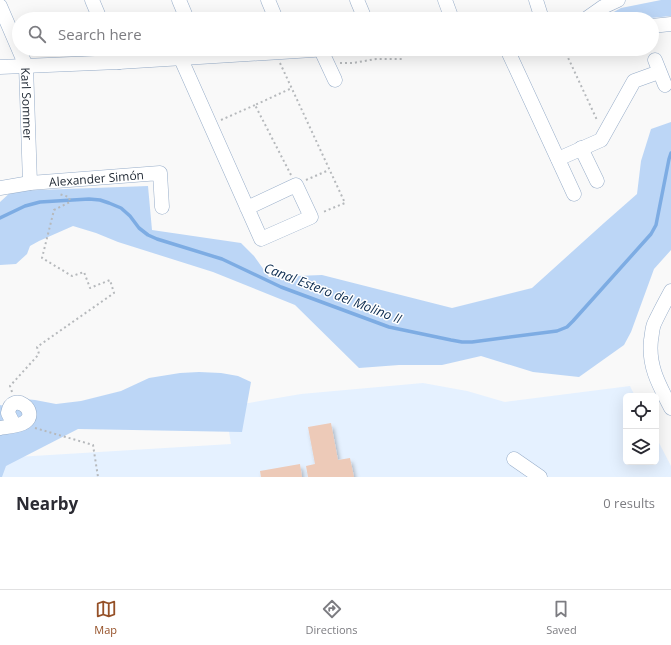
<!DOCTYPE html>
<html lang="en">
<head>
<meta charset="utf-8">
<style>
  :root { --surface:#fff; --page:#f7f7f7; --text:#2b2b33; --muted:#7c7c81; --line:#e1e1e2; --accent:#955027 }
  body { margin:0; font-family:"Open Sans",sans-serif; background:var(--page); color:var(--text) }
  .controls { position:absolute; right:12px; bottom:12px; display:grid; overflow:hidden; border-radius:6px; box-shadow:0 4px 16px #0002 }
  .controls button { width:36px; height:36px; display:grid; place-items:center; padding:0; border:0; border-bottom:1px solid var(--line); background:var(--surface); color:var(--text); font:20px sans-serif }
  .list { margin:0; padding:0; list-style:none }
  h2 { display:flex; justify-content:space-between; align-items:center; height:52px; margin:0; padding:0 16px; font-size:17px }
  h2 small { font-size:13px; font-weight:400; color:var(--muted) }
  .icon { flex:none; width:22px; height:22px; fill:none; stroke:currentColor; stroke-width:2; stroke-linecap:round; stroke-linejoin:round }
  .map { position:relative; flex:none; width:671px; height:477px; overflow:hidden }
  .search { position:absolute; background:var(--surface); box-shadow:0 4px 16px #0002; left:12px; right:12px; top:12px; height:44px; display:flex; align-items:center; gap:10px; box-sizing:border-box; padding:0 14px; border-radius:22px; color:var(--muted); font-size:15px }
  .sheet { height:112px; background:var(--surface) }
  nav { display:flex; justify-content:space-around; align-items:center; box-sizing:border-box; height:56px; border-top:1px solid var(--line); background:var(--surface); font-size:11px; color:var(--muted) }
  nav a { display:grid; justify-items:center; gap:2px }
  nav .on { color:var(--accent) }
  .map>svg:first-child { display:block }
</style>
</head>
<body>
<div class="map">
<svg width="671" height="477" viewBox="0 0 671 477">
  <defs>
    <filter id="shadow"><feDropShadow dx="2.5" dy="4.5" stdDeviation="2" flood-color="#0004"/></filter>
  </defs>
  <rect width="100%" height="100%" fill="#f9f9f9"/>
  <!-- built -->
  <path fill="#e5f1ff" d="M423,383L467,391L505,402L630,386L635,396H626V462H656V437L671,466V477H0V458L231,444L225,407L301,394Z"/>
  <!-- green -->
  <path fill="#bcd6f6" d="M661,0H671V16L641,19H601L621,8Z
    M671,122V250L654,269L631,332L624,345L579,377L533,372L481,356L442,365H399L359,368L295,305L213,272L118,242L96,233L73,226L39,241L30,246L27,254L16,264L0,265V202L12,191L148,186L152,230L241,243L254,256L269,277L322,275L452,308L532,288L604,223L637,194L641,161L651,129Z
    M199,372L221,373L238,376L251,382L242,432L78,429L6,466L2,477H0V405L4,406L25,399L35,400L56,404L81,401L121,391L149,378L180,373Z"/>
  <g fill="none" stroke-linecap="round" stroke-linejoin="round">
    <!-- stream -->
    <path stroke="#7dace3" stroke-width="3.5" d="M0,218L25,206L40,202L89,199L100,200L109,203L121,208L130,216L139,228L148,235L157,239L222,259L281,287L389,327L451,340L462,342H472L557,331L567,327L573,321L651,234L656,225L669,159L671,153"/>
  </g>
  <!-- building -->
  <path fill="#edcab8" filter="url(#shadow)" d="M331,423L338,460L350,458L354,477H308L306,466L315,464L308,427Z
    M300,464L302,477H261L260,471Z"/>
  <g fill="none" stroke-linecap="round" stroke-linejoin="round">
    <!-- minor casing -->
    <g stroke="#97adc9" stroke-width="15">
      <g id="minor">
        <path d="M92,0L100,19"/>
        <path d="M179,0L187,19"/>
        <path d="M268,0L276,19"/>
        <path d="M357,0L365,19"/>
        <path d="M445,0L452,19"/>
        <path d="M536,0L542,19"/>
        <path id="s1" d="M0,6L26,66L30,183"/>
        <path d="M586,19L603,7L618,0"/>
        <path d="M652,26L671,24"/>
        <path d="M114,49L119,62"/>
        <path d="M507,49L574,194"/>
        <path d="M321,50L335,80"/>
        <path d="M181,59L261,239L311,217L296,185L247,208"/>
        <path d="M655,60L665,85"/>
        <path d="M0,67L119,62L329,49"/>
        <path d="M581,148L597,181"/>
        <path d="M558,159L601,140L634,81L659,72"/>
        <path id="s2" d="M0,188L30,183L160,173L162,207"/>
        <path d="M671,291C665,302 659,313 654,324C652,329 652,335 651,340C648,366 659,385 671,408"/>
        <path d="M0,428C6,427 20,426 25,422C40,411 12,390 8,413L12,421L11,426"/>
        <path d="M514,459L540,477"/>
      </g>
    </g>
    <!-- path -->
    <path stroke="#b6b9bc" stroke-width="2" stroke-dasharray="2 3" stroke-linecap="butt" d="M564,49L597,120
      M280,63L345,203L323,212
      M340,63H353L376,59H404
      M221,120L255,105
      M291,175L255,105L292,88
      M306,180L329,170
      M12,392L10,386L39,354L37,347L114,293L110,280L90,288L84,272L72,276L42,258L54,210L70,202L69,197L59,194
      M35,428L93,445L98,477"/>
    <!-- minor -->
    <use href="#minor" stroke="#fff" stroke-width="14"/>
  </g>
  <g text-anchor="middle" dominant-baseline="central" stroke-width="3" stroke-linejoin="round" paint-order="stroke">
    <!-- street labels -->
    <g font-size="12" fill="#222b36" stroke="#fff">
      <text stroke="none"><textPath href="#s1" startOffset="103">Karl Sommer</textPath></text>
      <text stroke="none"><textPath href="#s2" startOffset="97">Alexander Simón</textPath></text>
    </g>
    <!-- water labels -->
    <g font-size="13" font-style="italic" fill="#0c2c50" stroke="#fff">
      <text transform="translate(333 293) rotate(21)">Canal Estero del Molino II</text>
    </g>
  </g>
</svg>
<div class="controls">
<button><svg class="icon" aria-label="locate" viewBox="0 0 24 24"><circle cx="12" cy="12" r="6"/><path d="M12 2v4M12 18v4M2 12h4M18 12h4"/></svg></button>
<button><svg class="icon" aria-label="layers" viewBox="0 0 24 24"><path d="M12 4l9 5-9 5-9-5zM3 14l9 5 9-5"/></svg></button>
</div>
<div class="search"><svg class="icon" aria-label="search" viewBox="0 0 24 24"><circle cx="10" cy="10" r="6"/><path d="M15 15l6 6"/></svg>Search here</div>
</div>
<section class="sheet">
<h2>Nearby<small>0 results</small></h2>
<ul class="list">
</ul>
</section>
<nav>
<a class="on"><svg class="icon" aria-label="map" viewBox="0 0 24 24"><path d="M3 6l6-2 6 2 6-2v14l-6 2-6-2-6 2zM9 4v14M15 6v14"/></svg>Map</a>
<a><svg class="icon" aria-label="directions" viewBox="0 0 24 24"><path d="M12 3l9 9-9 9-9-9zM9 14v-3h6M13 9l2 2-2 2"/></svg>Directions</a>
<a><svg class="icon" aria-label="saved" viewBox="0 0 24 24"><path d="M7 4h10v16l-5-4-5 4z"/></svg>Saved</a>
</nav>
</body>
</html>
